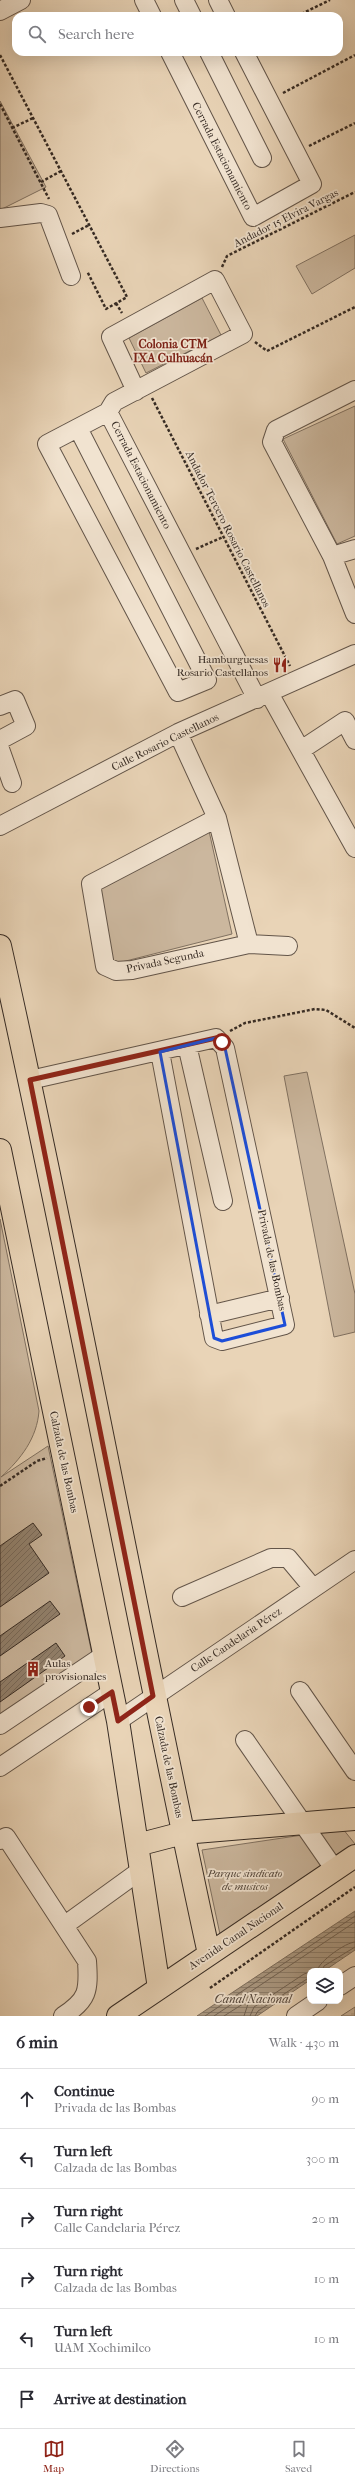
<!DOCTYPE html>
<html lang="en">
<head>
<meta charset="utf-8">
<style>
  :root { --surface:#fff; --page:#f2f2f3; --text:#2b2b33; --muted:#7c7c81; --line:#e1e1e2; --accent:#8f2418 }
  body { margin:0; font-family:"IM FELL French Canon",serif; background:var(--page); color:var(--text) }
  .controls { position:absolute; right:12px; bottom:12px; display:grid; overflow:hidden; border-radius:8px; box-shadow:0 4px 16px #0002 }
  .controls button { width:36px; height:36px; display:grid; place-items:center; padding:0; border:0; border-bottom:1px solid var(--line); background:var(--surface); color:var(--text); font:20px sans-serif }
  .stop { position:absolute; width:12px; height:12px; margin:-9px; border:3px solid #8f2418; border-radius:50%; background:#fff }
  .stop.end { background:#8f2418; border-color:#fff; box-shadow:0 1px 4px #0008 }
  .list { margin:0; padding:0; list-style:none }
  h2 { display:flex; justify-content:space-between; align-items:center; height:52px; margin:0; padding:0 16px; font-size:17px }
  h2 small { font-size:13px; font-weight:400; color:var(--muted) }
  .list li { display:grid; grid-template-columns:26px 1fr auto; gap:12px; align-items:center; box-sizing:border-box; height:60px; padding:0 16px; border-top:1px solid var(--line) }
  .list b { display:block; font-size:15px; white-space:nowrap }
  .list p { margin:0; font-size:13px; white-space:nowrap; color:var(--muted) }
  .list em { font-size:13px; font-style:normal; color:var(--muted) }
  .icon { flex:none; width:22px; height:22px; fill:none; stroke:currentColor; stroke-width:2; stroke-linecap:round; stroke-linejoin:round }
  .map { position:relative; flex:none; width:355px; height:2016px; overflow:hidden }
  .search { position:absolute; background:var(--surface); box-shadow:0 4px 16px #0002; left:12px; right:12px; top:12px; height:44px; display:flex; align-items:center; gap:10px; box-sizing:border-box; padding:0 14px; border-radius:12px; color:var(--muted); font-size:15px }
  .sheet { height:412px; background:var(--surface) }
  nav { display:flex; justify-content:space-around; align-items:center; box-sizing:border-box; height:56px; border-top:1px solid var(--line); background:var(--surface); font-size:11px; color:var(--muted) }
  nav a { display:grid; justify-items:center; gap:2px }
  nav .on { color:var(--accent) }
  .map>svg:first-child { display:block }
</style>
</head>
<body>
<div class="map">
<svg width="355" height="2016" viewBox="0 0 355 2016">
  <defs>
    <pattern id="wetland-marsh" width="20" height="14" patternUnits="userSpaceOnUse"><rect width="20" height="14" fill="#cbb79e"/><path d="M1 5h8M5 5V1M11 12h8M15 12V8" fill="none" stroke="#a69581"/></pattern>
    <pattern id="water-rules" width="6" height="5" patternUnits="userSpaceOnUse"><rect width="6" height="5" fill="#ac9b85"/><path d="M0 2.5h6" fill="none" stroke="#8d7f6d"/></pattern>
    <pattern id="building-hatch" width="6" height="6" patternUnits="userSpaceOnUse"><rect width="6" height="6" fill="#938370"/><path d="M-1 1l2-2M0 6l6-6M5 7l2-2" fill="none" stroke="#796b5c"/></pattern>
  </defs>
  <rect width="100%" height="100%" fill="#e9d4b7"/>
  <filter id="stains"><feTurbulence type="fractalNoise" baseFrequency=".005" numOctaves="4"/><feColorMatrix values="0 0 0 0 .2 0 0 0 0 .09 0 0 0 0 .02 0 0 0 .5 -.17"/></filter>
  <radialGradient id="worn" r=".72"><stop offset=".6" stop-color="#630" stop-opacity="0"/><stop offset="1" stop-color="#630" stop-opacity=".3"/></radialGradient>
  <!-- wetland -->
  <path fill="url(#wetland-marsh)" stroke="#807161" d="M355,2007V2016H341Z"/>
  <!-- park -->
  <path fill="#cbb79e" stroke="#807161" d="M0,101L46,187L0,210Z
    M355,235V268L312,294L296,266Z
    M202,298L221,335L146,373L129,338Z
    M355,406V536L337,544L283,439Z
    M209,831L232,934L110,965L95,886Z
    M307,1072L355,1294V1332L334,1337L284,1076Z
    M0,1219L39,1411C37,1438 21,1459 1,1477L48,1446L92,1654L0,1715Z
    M343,1829L355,1844V1848L221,1939L202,1850Z"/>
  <!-- water -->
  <path fill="url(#water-rules)" stroke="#7d6e5e" d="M355,1911V1950L324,1971H310V1980L257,2016H197Z"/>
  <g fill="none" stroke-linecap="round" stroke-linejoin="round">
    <!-- shore -->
    <path stroke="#716354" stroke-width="1" d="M317,1971C318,1962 346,1942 355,1942
      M322,1971L324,1966L355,1947
      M205,2016L355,1916
      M214,2016L355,1922
      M224,2016L246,2002L248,2004L244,2016
      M250,2016L254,2007L304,1974L310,1972
      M255,2016L258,2011L310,1977"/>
  </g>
  <!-- building -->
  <path fill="url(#building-hatch)" stroke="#362b24" d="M33,1523L42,1535L29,1544L49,1573L0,1607V1546Z
    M50,1601L60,1614L0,1656V1636Z
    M56,1643L65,1656L0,1702V1682Z"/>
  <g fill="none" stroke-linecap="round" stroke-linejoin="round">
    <!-- minor casing -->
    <g stroke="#635549" stroke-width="20">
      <path id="minor" d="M144,0L152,16
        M184,0L192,16
        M218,0L226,16
        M0,11L21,0
        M170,52L253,217L312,184L244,52
        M209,52L262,158
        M0,218L41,213L48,215L71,276
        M355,390L276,430L272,442L332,556L355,614
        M108,412L114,402L243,334L215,280L111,337L136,391
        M78,428L207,680L178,692L47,444L108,412L257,699
        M332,556L355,549
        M269,693L355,848
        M0,706L15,700L26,726L0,740
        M178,733L217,818L249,944L132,970L116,971L105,966L91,884L217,818
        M0,749L12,783
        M301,750L345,721L355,740
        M0,826L178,733L355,654
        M249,944L288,946
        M187,1045L223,1201
        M30,1080L216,1038L225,1048L285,1325L222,1341L214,1338L160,1052
        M209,1315L280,1298
        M182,1597L271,1558H288L313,1588
        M300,1691L355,1771
        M118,1721L355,1560
        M0,1725L104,1655
        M245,1740L335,1870
        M0,1767L112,1692
        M0,1840L6,1837L87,1961C89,1991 88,2000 63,2016
        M65,1925L141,1870
        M340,1986L355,1976
        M296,2016L318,2001"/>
    </g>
    <!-- major casing -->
    <g stroke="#362b24" stroke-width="24">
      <path id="major" d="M0,946C75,1281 136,1619 209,1954
        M0,1150L118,1721L159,1988
        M137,1845L183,1833L355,1819
        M118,2016L355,1856"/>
    </g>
    <!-- path -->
    <path stroke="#362b24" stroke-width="2.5" stroke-dasharray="3 2" stroke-linecap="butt" d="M297,16L330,0
      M0,55L127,297L106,309L87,271
      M283,93L355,55
      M0,104L49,199
      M12,128L33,118
      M309,146L355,123
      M41,182L61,171
      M72,234L89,225
      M222,267L227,256L355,192
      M116,303L122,313
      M255,342L267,351L355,307
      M152,398L290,666
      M196,549L223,537
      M230,1031L245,1023L315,1009L326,1010L355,1028
      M0,1486L37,1461L47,1458
      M210,1988L355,1887"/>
    <!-- minor -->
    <use href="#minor" stroke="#f1e3d0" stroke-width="18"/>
    <!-- major -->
    <use href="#major" stroke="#e9d4b7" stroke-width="22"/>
  </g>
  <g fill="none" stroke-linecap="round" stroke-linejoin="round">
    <!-- route -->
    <path stroke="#8f2418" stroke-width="5" d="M89,1707L112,1692L118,1721L153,1696L30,1080L216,1038L222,1042"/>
  </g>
  <!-- marked area -->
  <path fill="none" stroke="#1d4ed8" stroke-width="3" stroke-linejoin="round" d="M216,1038L225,1048L285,1325L222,1341L214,1338L160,1052Z"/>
  <!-- icons -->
  <defs>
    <g id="restaurant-bare" transform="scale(1.2)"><path d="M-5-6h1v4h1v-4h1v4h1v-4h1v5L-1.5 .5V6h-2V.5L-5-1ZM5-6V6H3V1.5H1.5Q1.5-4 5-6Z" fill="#8f2418" stroke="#f1e3d0" stroke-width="2.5" paint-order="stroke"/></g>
    <g id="building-bare" transform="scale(1.2)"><path d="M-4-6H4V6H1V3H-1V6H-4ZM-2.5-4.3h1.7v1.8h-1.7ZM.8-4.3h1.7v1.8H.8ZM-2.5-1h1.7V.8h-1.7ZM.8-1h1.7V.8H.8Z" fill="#8f2418" stroke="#f1e3d0" stroke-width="2.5" paint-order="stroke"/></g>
  </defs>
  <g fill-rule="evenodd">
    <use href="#restaurant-bare" x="280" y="665"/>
    <use href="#building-bare" x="33" y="1669"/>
  </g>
  <g text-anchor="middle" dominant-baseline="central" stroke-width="3.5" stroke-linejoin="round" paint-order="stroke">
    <!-- street labels -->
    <g font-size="11" fill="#362b24" stroke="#f1e3d0">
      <text transform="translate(222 156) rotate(63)">Cerrada Estacionamiento</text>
      <text transform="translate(286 218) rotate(-27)">Andador 15 Elvira Vargas</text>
      <text transform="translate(141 475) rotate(63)">Cerrada Estacionamiento</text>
      <text transform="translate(228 529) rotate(63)">Andador Tercero Rosario Castellanos</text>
      <text transform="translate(165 742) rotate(-26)">Calle Rosario Castellanos</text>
      <text transform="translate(165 961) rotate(-12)">Privada Segunda</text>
      <text transform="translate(272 1260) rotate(78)">Privada de las Bombas</text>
      <text transform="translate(64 1462) rotate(78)">Calzada de las Bombas</text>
      <text transform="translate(236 1640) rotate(-34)">Calle Candelaria Pérez</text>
      <text transform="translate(169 1767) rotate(78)">Calzada de las Bombas</text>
      <text transform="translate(236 1936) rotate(-34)">Avenida Canal Nacional</text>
    </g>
    <!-- poi labels -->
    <g font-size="11" fill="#362b24" stroke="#f1e3d0" text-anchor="end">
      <text x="268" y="659">Hamburguesas<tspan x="268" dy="13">Rosario Castellanos</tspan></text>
      <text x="45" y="1663" text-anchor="start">Aulas<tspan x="45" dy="13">provisionales</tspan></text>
    </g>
    <!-- park labels -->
    <g font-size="11" font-style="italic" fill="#54473c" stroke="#f1e3d0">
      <text x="245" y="1873">Parque sindicato<tspan x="245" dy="13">de musicos</tspan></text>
    </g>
    <!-- neighbourhood labels -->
    <g font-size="12" font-weight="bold" fill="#7a1f14" stroke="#f1e3d0">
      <text x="173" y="344">Colonia CTM<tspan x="173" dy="14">IXA Culhuacán</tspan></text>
    </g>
    <!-- water labels -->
    <g font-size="12" font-style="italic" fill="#54473c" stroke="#f1e3d0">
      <text x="253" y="1999">Canal Nacional</text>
    </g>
  </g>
  <rect width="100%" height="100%" filter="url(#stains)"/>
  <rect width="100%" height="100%" fill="url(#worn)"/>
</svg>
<div class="controls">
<button><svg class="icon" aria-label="layers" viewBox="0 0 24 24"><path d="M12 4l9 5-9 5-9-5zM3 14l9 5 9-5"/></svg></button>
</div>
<div class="stop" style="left:222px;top:1042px"></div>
<div class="stop end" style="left:89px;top:1707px"></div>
<div class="search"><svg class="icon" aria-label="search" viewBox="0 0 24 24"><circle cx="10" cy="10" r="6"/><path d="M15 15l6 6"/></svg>Search here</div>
</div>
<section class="sheet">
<h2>6 min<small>Walk · 430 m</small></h2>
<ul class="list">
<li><svg class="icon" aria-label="ahead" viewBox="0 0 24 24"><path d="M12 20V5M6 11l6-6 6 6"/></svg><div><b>Continue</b><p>Privada de las Bombas</p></div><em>90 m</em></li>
<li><svg class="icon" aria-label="left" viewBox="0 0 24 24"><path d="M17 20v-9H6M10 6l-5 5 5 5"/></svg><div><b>Turn left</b><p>Calzada de las Bombas</p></div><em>300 m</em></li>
<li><svg class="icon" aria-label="right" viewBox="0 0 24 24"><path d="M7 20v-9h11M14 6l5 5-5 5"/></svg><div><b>Turn right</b><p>Calle Candelaria Pérez</p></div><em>20 m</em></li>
<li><svg class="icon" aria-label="right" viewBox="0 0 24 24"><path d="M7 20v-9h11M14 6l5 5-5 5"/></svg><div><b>Turn right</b><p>Calzada de las Bombas</p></div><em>10 m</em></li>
<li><svg class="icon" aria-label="left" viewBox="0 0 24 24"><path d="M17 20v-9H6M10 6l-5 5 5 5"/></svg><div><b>Turn left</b><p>UAM Xochimilco</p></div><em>10 m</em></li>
<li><svg class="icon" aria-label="arrive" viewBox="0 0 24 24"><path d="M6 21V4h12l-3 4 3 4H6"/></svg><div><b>Arrive at destination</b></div></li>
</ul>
</section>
<nav>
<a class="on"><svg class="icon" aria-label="map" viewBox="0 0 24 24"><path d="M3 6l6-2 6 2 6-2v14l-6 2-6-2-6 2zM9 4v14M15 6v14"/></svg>Map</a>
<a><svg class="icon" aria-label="directions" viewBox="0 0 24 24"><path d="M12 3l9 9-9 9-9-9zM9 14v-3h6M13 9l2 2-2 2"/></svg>Directions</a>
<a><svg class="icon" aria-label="saved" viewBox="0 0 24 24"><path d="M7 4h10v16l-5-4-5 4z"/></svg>Saved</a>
</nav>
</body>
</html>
